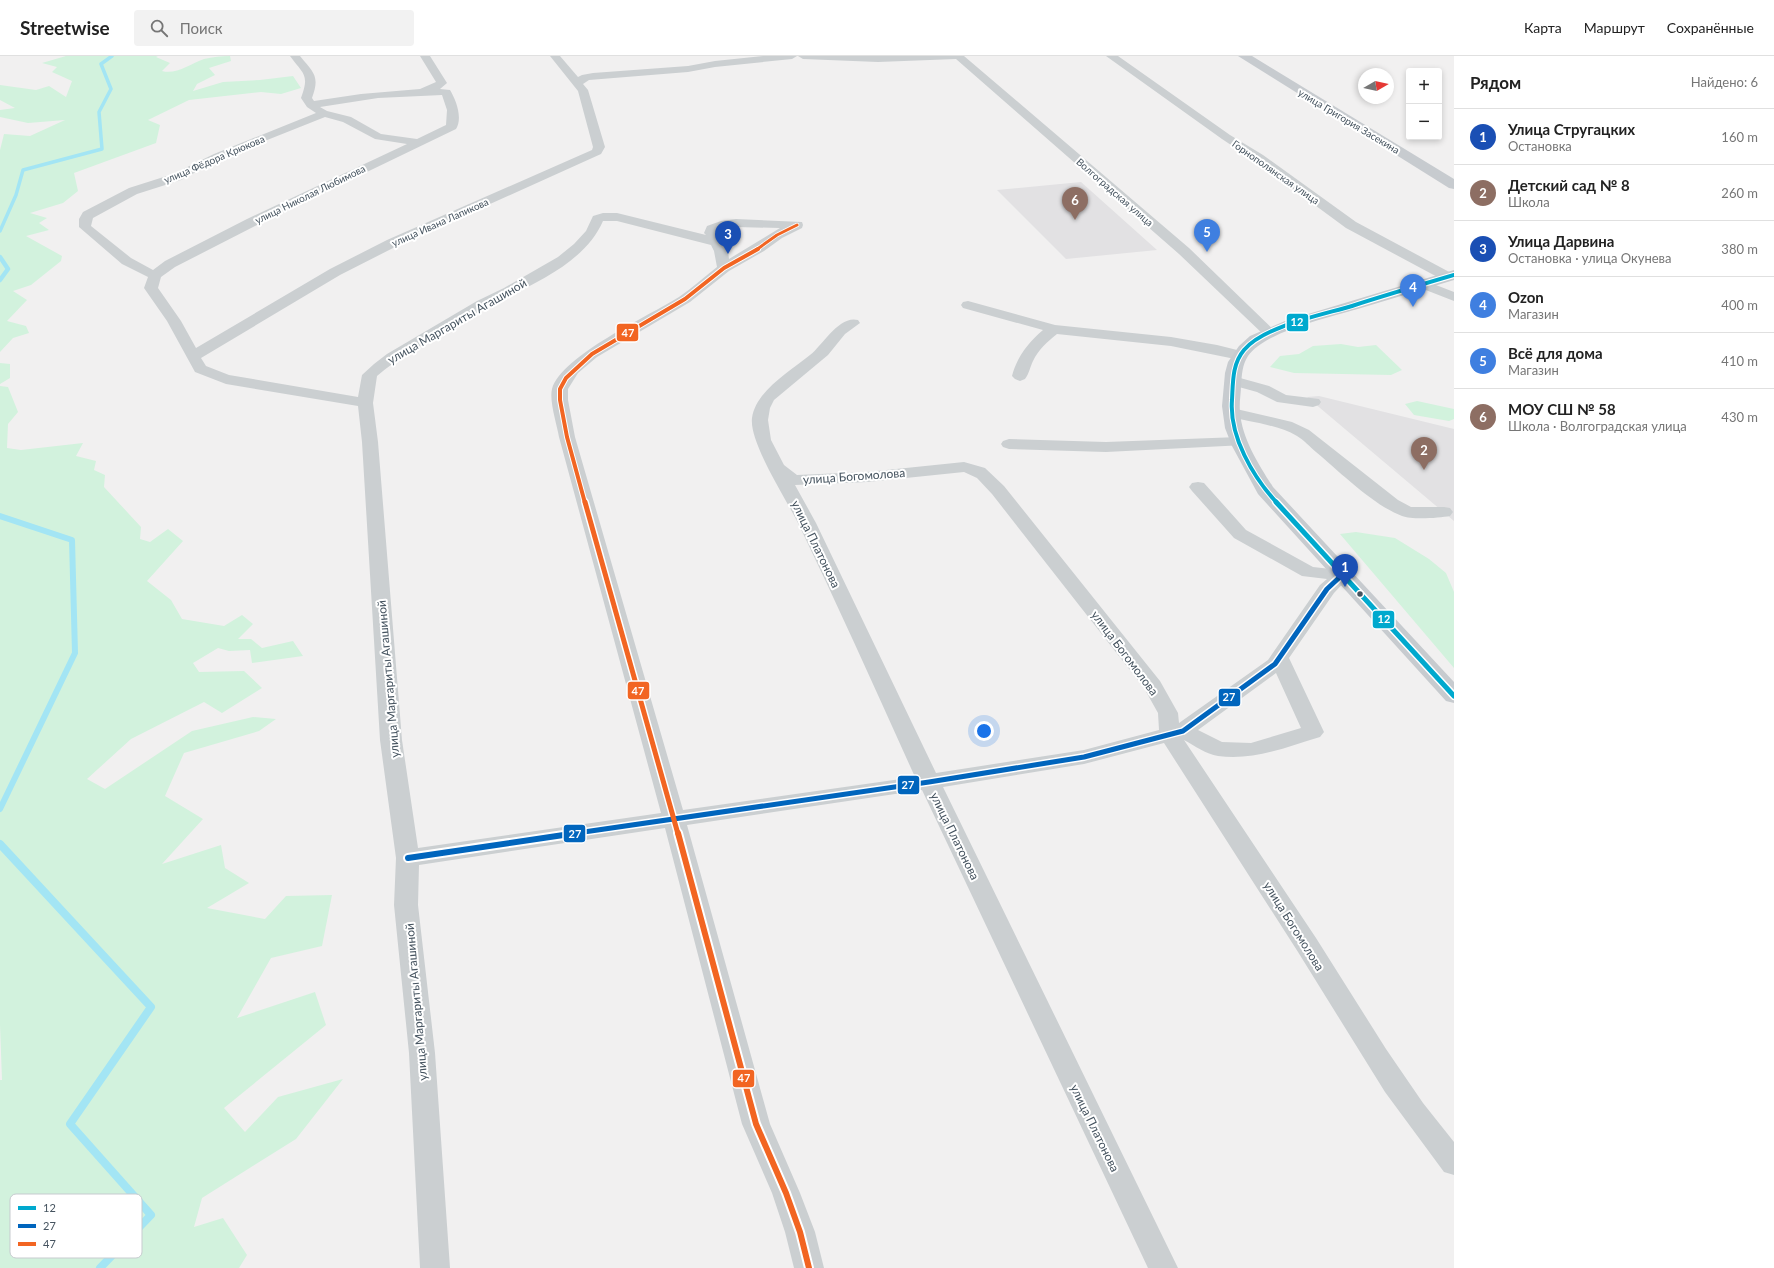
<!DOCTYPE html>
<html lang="ru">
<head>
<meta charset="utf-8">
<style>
  :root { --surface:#fff; --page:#f2f2f2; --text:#222; --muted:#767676; --line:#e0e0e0; --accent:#0f766e }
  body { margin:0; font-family:Lato,sans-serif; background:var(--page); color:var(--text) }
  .controls { position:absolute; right:12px; top:12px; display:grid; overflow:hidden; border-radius:4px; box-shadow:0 2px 6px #0003 }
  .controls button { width:36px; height:36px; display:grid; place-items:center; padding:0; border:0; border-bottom:1px solid var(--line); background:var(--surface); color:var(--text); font:20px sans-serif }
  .compass { position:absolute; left:1358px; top:12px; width:36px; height:36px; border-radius:50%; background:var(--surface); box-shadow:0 2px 6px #0003; rotate:81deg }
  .you { position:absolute; left:984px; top:675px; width:14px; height:14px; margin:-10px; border:3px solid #fff; border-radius:50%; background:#1a73e8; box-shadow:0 0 0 6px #1a73e833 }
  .badge { display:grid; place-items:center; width:26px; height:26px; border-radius:50%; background:var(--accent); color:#fff; font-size:13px; font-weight:700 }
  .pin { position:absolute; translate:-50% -33px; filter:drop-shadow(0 1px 2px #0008) }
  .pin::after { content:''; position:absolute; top:21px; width:14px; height:12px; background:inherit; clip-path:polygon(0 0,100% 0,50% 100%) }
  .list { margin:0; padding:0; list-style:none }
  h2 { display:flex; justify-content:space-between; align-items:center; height:52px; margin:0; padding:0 16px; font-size:17px }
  h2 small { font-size:13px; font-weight:400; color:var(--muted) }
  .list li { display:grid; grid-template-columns:26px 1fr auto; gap:12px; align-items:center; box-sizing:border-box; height:56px; padding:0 16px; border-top:1px solid var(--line) }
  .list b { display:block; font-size:15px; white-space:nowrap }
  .list p { margin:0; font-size:13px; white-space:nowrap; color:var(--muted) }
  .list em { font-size:13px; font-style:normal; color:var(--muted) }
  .icon { flex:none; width:22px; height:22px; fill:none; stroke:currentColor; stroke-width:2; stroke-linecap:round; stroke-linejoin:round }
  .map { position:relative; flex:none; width:1454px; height:1212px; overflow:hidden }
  header { display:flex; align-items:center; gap:24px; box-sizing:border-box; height:56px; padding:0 20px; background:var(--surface); border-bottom:1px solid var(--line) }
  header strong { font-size:19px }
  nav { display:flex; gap:22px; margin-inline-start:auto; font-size:14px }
  .search { width:280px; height:36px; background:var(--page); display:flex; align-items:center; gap:10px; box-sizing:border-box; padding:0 14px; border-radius:4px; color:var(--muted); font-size:15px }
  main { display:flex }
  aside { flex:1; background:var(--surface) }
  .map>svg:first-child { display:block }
</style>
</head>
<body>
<header>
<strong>Streetwise</strong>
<div class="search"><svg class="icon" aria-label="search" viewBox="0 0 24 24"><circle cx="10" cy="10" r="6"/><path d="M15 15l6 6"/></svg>Поиск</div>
<nav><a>Карта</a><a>Маршрут</a><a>Сохранённые</a></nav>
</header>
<main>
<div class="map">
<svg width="1454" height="1212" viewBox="0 0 1454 1212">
  <rect width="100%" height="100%" fill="#f1f0f0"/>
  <!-- education -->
  <path fill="#e2e1e3" d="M1081,126L1157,194L1066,203L997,134Z
    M1319,340L1454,373V465L1307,341Z"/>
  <!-- green -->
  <path fill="#d2f2dd" d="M66,0H158L156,1L170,7L162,15C176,19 190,8 204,3C213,1 221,0 230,0L231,5L209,12L215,19L197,28L193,35L223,26L260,24L293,20L301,32L281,38L261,36L189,44L148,64L160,69L156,87L74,117L78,135L63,147L30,157L47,162L39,167L49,174L26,180L62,200L61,205L31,229L13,235L27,244L7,265L26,270L29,277L13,282L0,296V94L4,78L30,80L65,64L28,67L0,61V54L15,52L0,44V29L36,34L49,30L66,41L72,25L52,16L57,11L42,7Z
    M1341,288L1358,291L1376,289L1402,314L1391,319L1294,317L1270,311L1280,300L1299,298L1313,290Z
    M0,307L10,308V322L0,328Z
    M0,330L8,331L18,356L8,368L7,392L21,394L83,387L76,400L96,405L94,414L105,419L104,431L141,471L140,483L150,486L168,473L183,485L147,525L171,544L182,563L224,570L242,559L253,568L238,583H251L262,592L293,585L303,600L252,607L250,594L229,595L218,592L193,607L199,616L244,615L262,632L222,657L204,646L131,683L87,723L105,733L192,675L253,661L276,663L259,675L184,697L165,740L203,763L162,808L221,789L225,812L249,827L207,852L265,863L286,840L332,839L322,890L271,902L237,962L315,936L326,969L224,1052L245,1076L278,1041L343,1023L296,1083L202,1142L194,1171L223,1162L247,1199L239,1212H0V1024H2L0,969Z
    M1417,345L1454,353V363L1449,365L1414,359L1405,348Z
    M1356,476L1395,482L1429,503L1446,517L1454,536V612L1340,478Z"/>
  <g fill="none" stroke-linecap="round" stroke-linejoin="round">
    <!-- stream-far3 -->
    <path stroke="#a3e5f4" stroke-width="3.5" d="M0,175L16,139L23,114L102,93L99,56L111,33L101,8L112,0"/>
    <!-- stream-far2 -->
    <path stroke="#a3e5f4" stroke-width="4.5" d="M0,201L8,213L0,224"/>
    <!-- stream-far1 -->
    <path stroke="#a3e5f4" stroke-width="6" d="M0,460L72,484L75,597L0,753"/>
    <!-- stream -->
    <path stroke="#a3e5f4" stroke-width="8" d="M0,788L151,951L70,1068L151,1159L100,1212"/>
    <!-- minor -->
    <path fill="#cbcfd1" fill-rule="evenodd" d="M290,0H300C314,17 320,20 312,42L314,45L361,38L420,33L436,26L420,0H430L447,27L440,33L450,34C456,44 463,62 456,73L257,169L175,211L161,221L158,232L181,265L196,292L330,213L387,184L592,94L593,91L578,35L550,0H560L578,21L582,19L593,17L688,10L715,5L763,0H797L792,3L715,11L688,16L589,24L583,28L588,34L605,91L601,98L397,190L340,219L201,302L206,310L229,319L358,341L362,319L374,308L387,298L477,245L504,232L558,201L574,188L586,175L593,160L603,157H617L706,179L704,177L707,170L721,165L736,163L802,166L803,169L802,172L782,182L764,195L729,215L690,246L597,301L578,317L568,333V344L575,381L683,754L915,721C877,637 839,552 799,469C787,444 749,387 752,362C756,335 789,316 810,299C823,289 839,259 858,264L860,267L845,278L828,299L774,344L770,352L768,364L771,384L784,409L797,419L867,416L964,406L985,412L1004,430L1160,625L1178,657L1179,667L1268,604L1320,529L1327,523L1302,520L1234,482L1192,435L1189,431L1192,427L1198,426L1204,427L1246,474L1313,511L1349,515L1351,519L1334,537L1289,602L1324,676L1320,681C1287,691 1253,705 1218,700C1206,698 1195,690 1184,684L1316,882L1386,993L1423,1047L1454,1086V1119L1444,1116L1385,1036L1298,896L1164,687L1084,708L943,731L1178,1212H1148L922,734L687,769L770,1068L800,1137L815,1176L824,1212H794L785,1176L772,1137L742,1068L665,772L419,809L418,849L435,997L450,1212H420L409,997L394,849L396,802L380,684L362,386L358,350L226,328L195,316L167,265L144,232L148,221L122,208L79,171V163L83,156L129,132L173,118L214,98L316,57L307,51L301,42C310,18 303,18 290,0ZM442,39L447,54L446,69L417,83L381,78L351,61L327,55L320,51L378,42ZM325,61L343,66L375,83L407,88L247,163L165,205L153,214L131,202L91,170L93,162L137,138L181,124L222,102ZM603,165H617L711,189L714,195L717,211C704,221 692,232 679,241C649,260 562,299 552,333C549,345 557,369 559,381L661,757L418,792L402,684L378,386L373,347L377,320C397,303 419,291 441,278C456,269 472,259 488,251C528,230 584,209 603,165ZM736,171L780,172L729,203L728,195L718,177V175ZM964,416L977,422L992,438L1144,632L1158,657L1159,674L1084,694L936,717L816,467L795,429L867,426ZM1276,617L1301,672L1251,687L1222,686L1198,674Z
      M798,0H964L1189,192L1276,276L1274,279L1269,280L1264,279L1179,198L956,3L878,6L803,3Z
      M1106,0H1118L1230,79L1263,99L1356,166L1453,218L1454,222L1448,225L1443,224L1346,172L1255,105L1222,83Z
      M1423,224L1454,236V245L1418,231L1416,228L1418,225Z
      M968,245L1055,269L1171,281L1217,289L1245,296L1248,299L1245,302L1240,304L1171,290L1057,278C1048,285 1038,294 1033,305C1030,311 1029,318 1025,323L1020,325L1015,323L1012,320C1017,301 1028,287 1043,274L963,252L961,249L963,246Z
      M1233,320L1269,330L1286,339L1319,343L1321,346L1319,349L1313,351L1277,346L1257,336L1228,328L1225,325L1228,322Z
      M1232,352L1292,366L1309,374L1398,444L1411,451H1444L1450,452L1453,456L1450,460C1439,462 1412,464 1402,460C1373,449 1340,416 1316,396C1310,391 1304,384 1297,380C1276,368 1249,366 1226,360L1224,357L1226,354Z
      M1239,381L1245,383L1247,386L1245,389L1106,396L1009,393L1003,391L1001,388L1003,385L1009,383L1106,386Z"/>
    <!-- major -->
    <path fill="#c7cbcf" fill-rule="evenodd" d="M1238,0H1252L1454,123V133L1449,132Z
      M1454,214V224C1423,233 1392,243 1361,252C1332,261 1265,275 1248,300C1242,309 1242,319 1241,329C1241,338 1239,347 1240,356C1242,383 1259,409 1273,431L1454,626V647L1446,645L1258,438L1232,390L1225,372L1222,350L1225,317L1228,306L1239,290L1250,280L1285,265Z"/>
    <!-- bus-1-far1 casing -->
    <g stroke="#fff" stroke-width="6">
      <path id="bus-1-far1" d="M1277,447C1253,421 1229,380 1232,344C1233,327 1232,308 1244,294C1264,270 1322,259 1352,250C1386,239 1420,229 1454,219"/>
    </g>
    <!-- bus-1 casing -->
    <g stroke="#fff" stroke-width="8">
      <path id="bus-1" d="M1276,446L1454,640"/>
    </g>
    <!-- bus-2-far1 casing -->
    <g stroke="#fff" stroke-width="8">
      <path id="bus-2-far1" d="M570,778L929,726L1084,701L1183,675L1275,608L1327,533L1342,519"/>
    </g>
    <!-- bus-2 casing -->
    <g stroke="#fff" stroke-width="10">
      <path id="bus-2" d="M408,802L577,777"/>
    </g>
    <!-- bus-3-far3 casing -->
    <g stroke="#fff" stroke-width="4.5">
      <path id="bus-3-far3" d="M756,194L777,179L797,169"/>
    </g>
    <!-- bus-3-far2 casing -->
    <g stroke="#fff" stroke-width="6">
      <path id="bus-3-far2" d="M585,447L567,381L560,344V333L566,322L592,298L685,243L724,212L758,193"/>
    </g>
    <!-- bus-3-far1 casing -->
    <g stroke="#fff" stroke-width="8">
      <path id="bus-3-far1" d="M585,446L678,778"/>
    </g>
    <!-- bus-3 casing -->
    <g stroke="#fff" stroke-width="10">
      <path id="bus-3" d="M678,777L756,1068L786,1137L800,1176L809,1212"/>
    </g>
    <!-- bus-1-far1 -->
    <use href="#bus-1-far1" stroke="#00a9ce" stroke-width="4"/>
    <!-- bus-1 -->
    <use href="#bus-1" stroke="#00a9ce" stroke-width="5"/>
    <!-- bus-2-far1 -->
    <use href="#bus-2-far1" stroke="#0065bd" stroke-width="5"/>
    <!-- bus-2 -->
    <use href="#bus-2" stroke="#0065bd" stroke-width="6"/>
    <!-- bus-3-far3 -->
    <use href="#bus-3-far3" stroke="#f26522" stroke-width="3"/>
    <!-- bus-3-far2 -->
    <use href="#bus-3-far2" stroke="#f26522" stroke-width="4"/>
    <!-- bus-3-far1 -->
    <use href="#bus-3-far1" stroke="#f26522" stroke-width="5"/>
    <!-- bus-3 -->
    <use href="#bus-3" stroke="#f26522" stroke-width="6"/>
  </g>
  <!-- markers -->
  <circle fill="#45535f" stroke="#fff" stroke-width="1.5" cx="1360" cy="538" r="3.5"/>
  <g text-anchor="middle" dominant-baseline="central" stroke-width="4" stroke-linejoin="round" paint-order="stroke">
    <!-- far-street labels -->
    <g font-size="10" fill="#45535f" stroke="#fff">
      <text transform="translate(1349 65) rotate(31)">улица Григория Засекина</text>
      <text transform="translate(214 103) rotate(-23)">улица Фёдора Крюкова</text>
      <text transform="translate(1276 116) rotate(35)">Горнополянская улица</text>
      <text transform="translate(1115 136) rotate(41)">Волгоградская улица</text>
      <text transform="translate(310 138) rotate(-26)">улица Николая Любимова</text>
      <text transform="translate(440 166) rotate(-24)">улица Ивана Лапикова</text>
    </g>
    <!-- street labels -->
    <g font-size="12" fill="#45535f" stroke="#fff">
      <text transform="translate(457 265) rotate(-30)">улица Маргариты Агашиной</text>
      <text transform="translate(854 420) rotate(-4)">улица Богомолова</text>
      <text transform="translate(816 488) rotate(64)">улица Платонова</text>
      <text transform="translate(1125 597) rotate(53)">улица Богомолова</text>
      <text transform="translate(388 623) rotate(-95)">улица Маргариты Агашиной</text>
      <text transform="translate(955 780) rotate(64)">улица Платонова</text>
      <text transform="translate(1294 870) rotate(58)">улица Богомолова</text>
      <text transform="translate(416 946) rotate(-95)">улица Маргариты Агашиной</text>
      <text transform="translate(1095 1072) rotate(64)">улица Платонова</text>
    </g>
  </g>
  <!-- legend -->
  <rect x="10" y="1138" width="132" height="64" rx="6" fill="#fff" stroke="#c7cbcf" stroke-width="1"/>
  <rect x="18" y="1150" width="18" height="4" fill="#00a9ce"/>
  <rect x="18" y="1168" width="18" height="4" fill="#0065bd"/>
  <rect x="18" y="1186" width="18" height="4" fill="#f26522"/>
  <g font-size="11" fill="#45535f">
    <text x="43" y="1156">12</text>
    <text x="43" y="1174">27</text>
    <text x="43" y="1192">47</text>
  </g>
  <g stroke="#fff" stroke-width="1.5">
    <rect x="1286" y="257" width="23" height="19" rx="4" fill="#00a9ce"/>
    <rect x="616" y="267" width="23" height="19" rx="4" fill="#f26522"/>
    <rect x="1372" y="554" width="23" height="19" rx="4" fill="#00a9ce"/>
    <rect x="627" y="625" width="23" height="19" rx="4" fill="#f26522"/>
    <rect x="1218" y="632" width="23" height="19" rx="4" fill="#0065bd"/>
    <rect x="897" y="719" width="23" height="20" rx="4" fill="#0065bd"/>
    <rect x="563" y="768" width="23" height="19" rx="4" fill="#0065bd"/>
    <rect x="732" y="1013" width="23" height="19" rx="4" fill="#f26522"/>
  </g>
  <g font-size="11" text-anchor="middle" font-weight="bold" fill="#fff">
    <text x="1297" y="270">12</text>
    <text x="628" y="281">47</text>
    <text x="1384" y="567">12</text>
    <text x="638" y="639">47</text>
    <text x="1229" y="645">27</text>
    <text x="908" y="733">27</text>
    <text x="575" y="782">27</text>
    <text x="744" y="1026">47</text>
  </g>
</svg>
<div class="controls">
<button>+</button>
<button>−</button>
</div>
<svg class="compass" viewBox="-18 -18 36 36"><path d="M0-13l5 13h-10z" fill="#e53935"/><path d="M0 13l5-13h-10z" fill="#767676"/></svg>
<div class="you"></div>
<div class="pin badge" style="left:1345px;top:531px;background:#1a4fb4">1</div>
<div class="pin badge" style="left:1424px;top:414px;background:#8d6e63">2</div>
<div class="pin badge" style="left:728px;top:198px;background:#1a4fb4">3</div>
<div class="pin badge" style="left:1413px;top:251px;background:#3f7fe0">4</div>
<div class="pin badge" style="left:1207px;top:196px;background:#3f7fe0">5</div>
<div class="pin badge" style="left:1075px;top:164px;background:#8d6e63">6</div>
</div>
<aside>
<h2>Рядом<small>Найдено: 6</small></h2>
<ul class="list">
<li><span class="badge" style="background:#1a4fb4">1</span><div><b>Улица Стругацких</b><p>Остановка</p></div><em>160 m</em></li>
<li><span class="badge" style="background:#8d6e63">2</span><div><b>Детский сад № 8</b><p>Школа</p></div><em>260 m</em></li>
<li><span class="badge" style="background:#1a4fb4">3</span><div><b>Улица Дарвина</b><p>Остановка · улица Окунева</p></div><em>380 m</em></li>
<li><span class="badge" style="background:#3f7fe0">4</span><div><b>Ozon</b><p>Магазин</p></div><em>400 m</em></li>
<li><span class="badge" style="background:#3f7fe0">5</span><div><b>Всё для дома</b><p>Магазин</p></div><em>410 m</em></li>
<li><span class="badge" style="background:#8d6e63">6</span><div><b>МОУ СШ № 58</b><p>Школа · Волгоградская улица</p></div><em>430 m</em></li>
</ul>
</aside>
</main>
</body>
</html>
